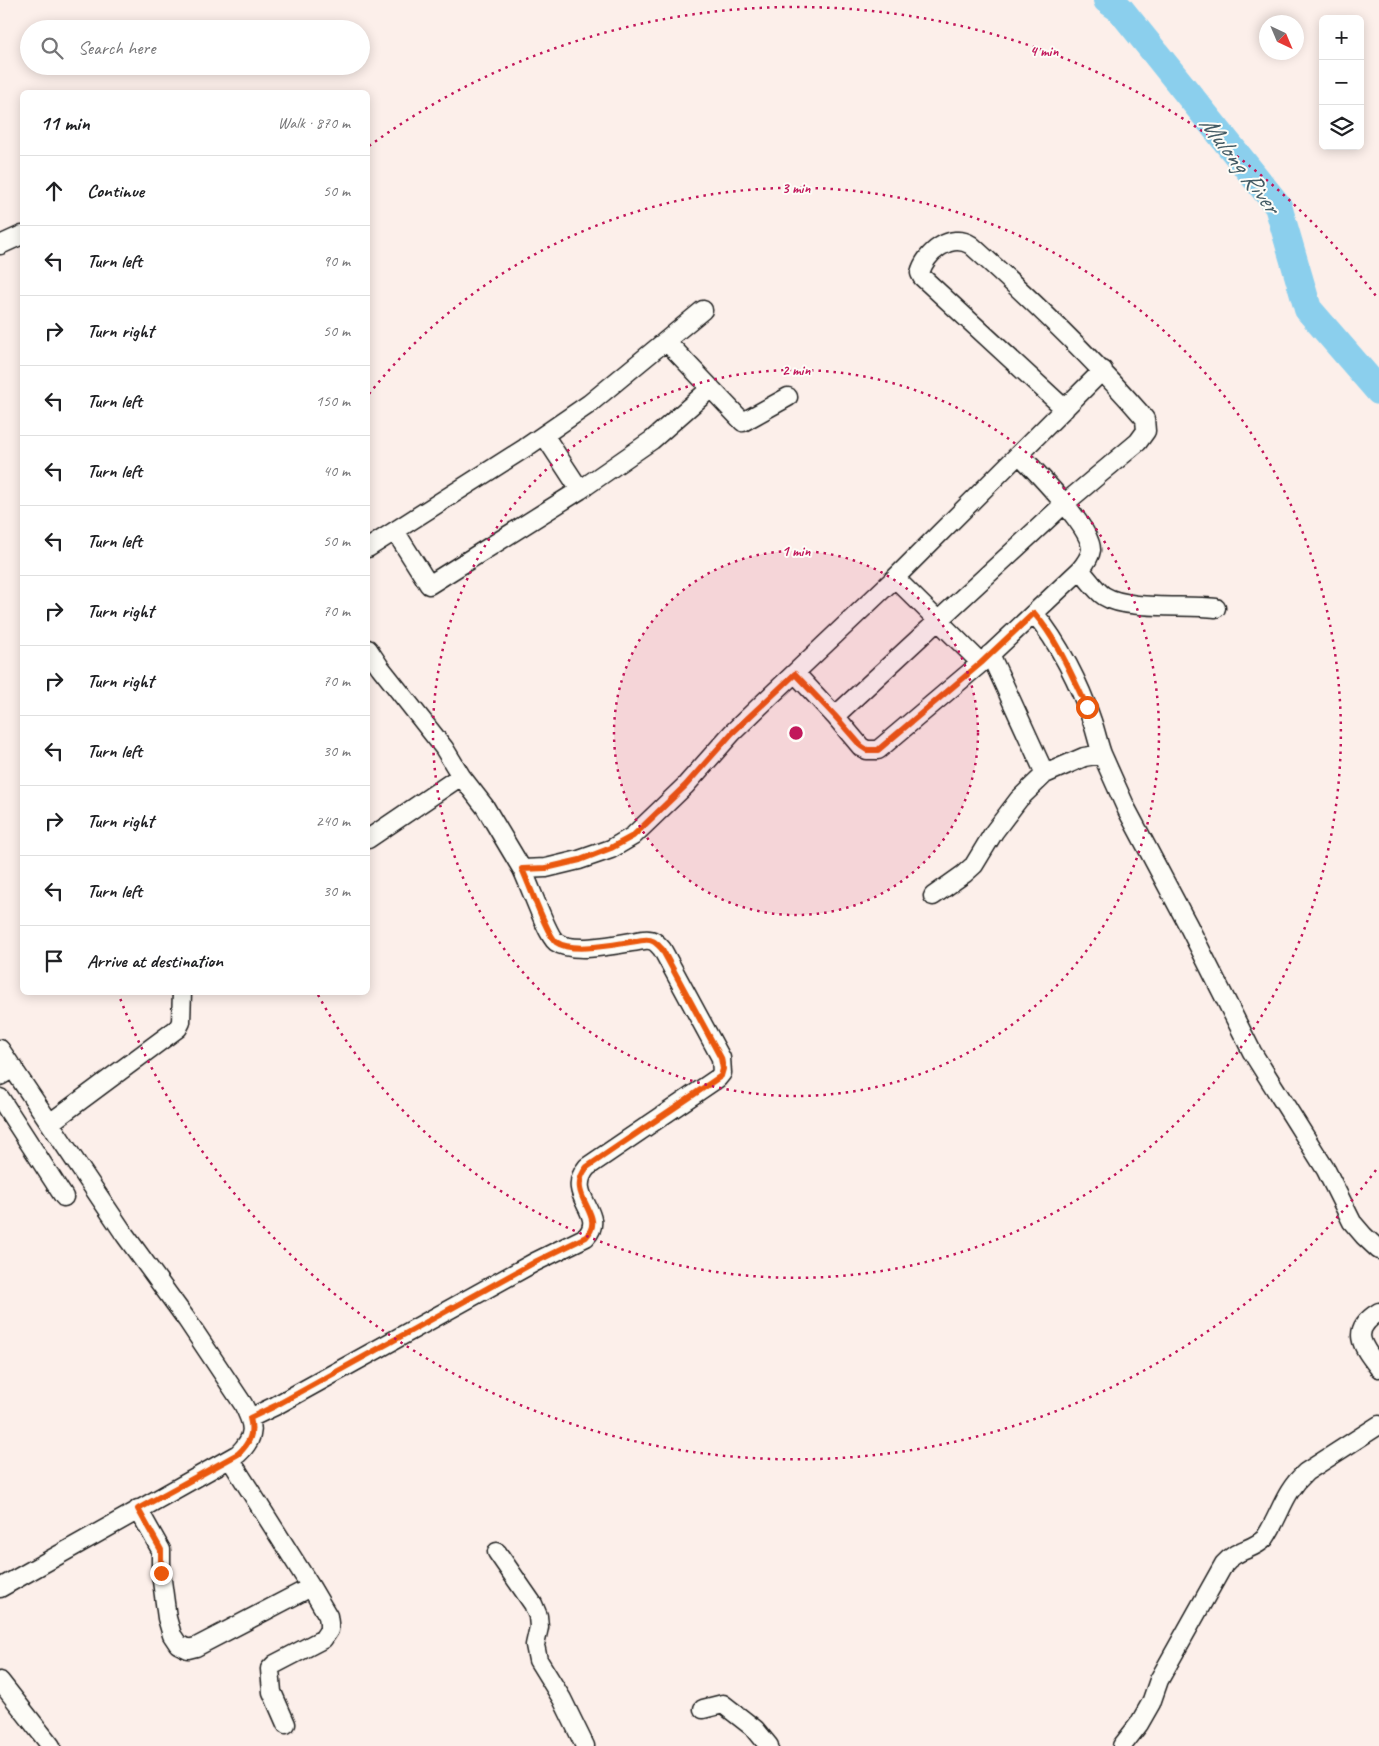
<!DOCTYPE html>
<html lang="en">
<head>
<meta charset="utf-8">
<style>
  :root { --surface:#fff; --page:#f2f2f2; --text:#202124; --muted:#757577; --line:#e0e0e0 }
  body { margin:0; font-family:Caveat,sans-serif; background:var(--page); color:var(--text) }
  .controls { position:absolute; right:15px; top:15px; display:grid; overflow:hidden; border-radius:8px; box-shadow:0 2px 12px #0003 }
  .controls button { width:45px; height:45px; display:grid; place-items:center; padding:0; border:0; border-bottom:1px solid var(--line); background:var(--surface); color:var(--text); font:25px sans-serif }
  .compass { position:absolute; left:1259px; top:15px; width:45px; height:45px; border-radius:50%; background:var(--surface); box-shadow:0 2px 12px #0003; rotate:136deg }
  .stop { position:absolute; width:15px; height:15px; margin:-11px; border:4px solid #ea580c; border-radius:50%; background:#fff }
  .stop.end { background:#ea580c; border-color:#fff; box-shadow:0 1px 5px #0008 }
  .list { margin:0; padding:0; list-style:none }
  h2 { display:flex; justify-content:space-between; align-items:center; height:65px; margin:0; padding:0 20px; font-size:21px }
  h2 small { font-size:16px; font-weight:400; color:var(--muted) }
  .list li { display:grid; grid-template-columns:32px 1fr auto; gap:15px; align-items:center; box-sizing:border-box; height:70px; padding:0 20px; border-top:1px solid var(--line) }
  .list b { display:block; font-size:19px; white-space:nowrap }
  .list em { font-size:16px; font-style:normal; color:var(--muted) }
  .icon { flex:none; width:28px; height:28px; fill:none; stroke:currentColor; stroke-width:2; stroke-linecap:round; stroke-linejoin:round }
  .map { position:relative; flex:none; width:1379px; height:1746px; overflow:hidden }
  .search { position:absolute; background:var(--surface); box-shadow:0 2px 12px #0003; left:20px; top:20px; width:350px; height:55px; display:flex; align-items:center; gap:12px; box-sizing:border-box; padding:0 18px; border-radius:28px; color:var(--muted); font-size:19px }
  .panel { position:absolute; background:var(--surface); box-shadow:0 2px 12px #0003; left:20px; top:90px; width:350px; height:905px; border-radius:8px }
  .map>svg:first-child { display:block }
</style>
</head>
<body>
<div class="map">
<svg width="1379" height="1746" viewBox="0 0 1379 1746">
  <rect width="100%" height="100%" fill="#fcefea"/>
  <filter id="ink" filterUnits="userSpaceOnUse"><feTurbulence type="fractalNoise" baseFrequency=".02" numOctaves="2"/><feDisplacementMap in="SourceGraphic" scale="10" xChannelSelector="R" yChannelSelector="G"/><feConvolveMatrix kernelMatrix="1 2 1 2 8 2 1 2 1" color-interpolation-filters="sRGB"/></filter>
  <g filter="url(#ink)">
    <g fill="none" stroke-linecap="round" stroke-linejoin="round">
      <!-- river -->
      <path stroke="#8bcfed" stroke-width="28" d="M1107,0L1120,9L1278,206L1308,309L1379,391"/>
      <!-- minor casing -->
      <g stroke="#1c1c1c" stroke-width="21">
        <path id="minor" d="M0,245L22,235
          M666,341L743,422L788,397
          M544,435L580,490
          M395,531L429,585L580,490L652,440L711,388
          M368,548L525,448L589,404L703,310
          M1080,570C1088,578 1095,590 1104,596C1128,611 1187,604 1216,608
          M895,578L981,663
          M368,649L380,667L444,748L461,776L485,807L522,869L546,868L579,860L611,849L633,836L685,786L732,733L762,704L895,578L1103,370
          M990,654L1045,774
          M795,673L835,716L861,747L867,750H878L981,663L1080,570C1085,564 1090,557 1091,550C1092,528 1036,472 1020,455
          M835,716L1064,504L1138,442L1146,431L1145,419L1141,414C1088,353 1031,299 971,245C951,232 925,253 920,273L922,277L1065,409
          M1102,754L1127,810L1188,925L1252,1052L1326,1170L1352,1222L1364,1236L1379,1250
          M368,839L461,776
          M933,896L964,874L974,865L994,832L1019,799L1045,774L1084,757L1102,754C1098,743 1096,732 1092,721C1080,685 1059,643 1034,613
          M0,1049L125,1235L187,1320L243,1404C254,1425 257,1436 238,1454L0,1588
          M0,1076L14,1068
          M0,1098L64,1197
          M50,1123L178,1028L181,1022L182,992
          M1379,1312C1349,1330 1362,1346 1379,1368
          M250,1418L275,1406L535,1262L586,1237C608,1213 563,1196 587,1167L718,1078L722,1073L721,1058L662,949C656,942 653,939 644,940C623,943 574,955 556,942C547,935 529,883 522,869
          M230,1459L311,1587L328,1616L329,1623V1630L323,1639L275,1664L270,1669L272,1692L286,1724
          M138,1509L161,1550V1573L167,1618L172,1635L178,1644L188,1649L196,1647L311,1587
          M497,1552L533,1604L538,1616L539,1627L535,1645L538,1660L562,1699L585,1746
          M0,1681L51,1746
          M703,1709L723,1704L755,1729L769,1746
          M1122,1746L1139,1724L1151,1703L1159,1680L1224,1564C1238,1548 1252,1551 1265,1538C1281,1514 1283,1493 1306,1472L1379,1425"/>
      </g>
      <!-- minor -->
      <use href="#minor" stroke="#fdfcf7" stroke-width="18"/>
    </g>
  </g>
  <g fill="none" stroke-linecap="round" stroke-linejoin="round" filter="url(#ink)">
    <!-- route -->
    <path stroke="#ea580c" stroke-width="6" d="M161,1573V1550L138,1509L238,1454C250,1443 254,1433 250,1418L275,1406L535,1262L586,1237C608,1214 563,1196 587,1167L721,1076L723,1069L721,1058L662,949C656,943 653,939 644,940C623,942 574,955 556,942C547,935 529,883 522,869L546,868L580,860L611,848L633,836L685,786L732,733L795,674L835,716L861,746L867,750H878L981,663L1034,613C1058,641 1071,674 1087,707"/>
  </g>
  <!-- distance rings -->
  <circle cx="796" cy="733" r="182" fill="#c2185b" fill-opacity=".12"/>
  <g fill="none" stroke="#c2185b" stroke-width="2.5" stroke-dasharray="2.5 5">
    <circle cx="796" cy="733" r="182"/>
    <circle cx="796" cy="733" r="363"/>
    <path d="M369 394A545 545 0 1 1 317 993"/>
    <path d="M1376 1170A726 726 0 0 1 118 993M369 146A726 726 0 0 1 1376 296"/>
  </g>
  <g text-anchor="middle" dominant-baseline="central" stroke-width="4" stroke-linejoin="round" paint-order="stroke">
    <!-- water labels -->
    <g font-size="26" font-style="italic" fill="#435b65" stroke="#fdfcf7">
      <text transform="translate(1240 164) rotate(53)">Mulong River</text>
    </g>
  </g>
  <circle cx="796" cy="733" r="8" fill="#c2185b" stroke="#fdfcf7" stroke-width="2.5"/>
  <g font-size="15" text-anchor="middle" font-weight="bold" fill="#c2185b" stroke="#fdfcf7" stroke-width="4" stroke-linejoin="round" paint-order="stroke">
    <text x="1044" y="56">4 min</text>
    <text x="796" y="193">3 min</text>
    <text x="796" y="375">2 min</text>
    <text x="796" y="556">1 min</text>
  </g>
</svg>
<div class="controls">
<button>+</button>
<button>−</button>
<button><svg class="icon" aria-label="layers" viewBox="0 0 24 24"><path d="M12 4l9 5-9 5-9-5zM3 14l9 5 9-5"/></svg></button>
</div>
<svg class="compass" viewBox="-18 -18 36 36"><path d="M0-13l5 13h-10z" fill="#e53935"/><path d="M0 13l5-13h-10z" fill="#757577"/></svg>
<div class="stop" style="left:1087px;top:707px"></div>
<div class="stop end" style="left:161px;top:1573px"></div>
<div class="search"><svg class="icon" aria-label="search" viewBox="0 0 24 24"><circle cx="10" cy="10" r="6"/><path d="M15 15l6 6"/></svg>Search here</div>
<section class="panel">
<h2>11 min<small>Walk · 870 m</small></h2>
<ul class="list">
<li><svg class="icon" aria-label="ahead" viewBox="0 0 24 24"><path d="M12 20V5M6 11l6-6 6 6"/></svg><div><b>Continue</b></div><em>50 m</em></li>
<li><svg class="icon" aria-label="left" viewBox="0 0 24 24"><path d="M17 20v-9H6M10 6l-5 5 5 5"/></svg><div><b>Turn left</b></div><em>90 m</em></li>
<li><svg class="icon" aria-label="right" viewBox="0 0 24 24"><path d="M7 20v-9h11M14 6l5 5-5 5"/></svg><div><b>Turn right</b></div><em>50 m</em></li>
<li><svg class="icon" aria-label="left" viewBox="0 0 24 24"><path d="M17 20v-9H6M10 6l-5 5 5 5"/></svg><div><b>Turn left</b></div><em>150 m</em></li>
<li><svg class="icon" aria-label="left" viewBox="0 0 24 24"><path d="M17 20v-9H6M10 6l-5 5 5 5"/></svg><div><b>Turn left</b></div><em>40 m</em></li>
<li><svg class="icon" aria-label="left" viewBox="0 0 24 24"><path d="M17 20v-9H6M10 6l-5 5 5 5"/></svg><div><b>Turn left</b></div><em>50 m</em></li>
<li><svg class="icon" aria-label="right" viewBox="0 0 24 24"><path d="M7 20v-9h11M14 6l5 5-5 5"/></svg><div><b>Turn right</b></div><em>70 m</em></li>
<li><svg class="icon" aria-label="right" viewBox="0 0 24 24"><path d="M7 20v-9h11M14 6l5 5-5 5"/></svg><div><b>Turn right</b></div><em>70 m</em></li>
<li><svg class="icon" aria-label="left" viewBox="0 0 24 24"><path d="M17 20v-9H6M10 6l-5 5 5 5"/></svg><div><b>Turn left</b></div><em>30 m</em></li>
<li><svg class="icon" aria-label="right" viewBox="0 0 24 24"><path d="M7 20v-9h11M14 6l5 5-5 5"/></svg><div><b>Turn right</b></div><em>240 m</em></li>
<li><svg class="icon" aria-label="left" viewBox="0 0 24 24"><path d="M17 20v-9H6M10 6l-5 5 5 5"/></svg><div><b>Turn left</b></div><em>30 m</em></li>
<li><svg class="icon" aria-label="arrive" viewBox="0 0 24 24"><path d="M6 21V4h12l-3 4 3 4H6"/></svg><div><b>Arrive at destination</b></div></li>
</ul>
</section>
</div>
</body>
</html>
